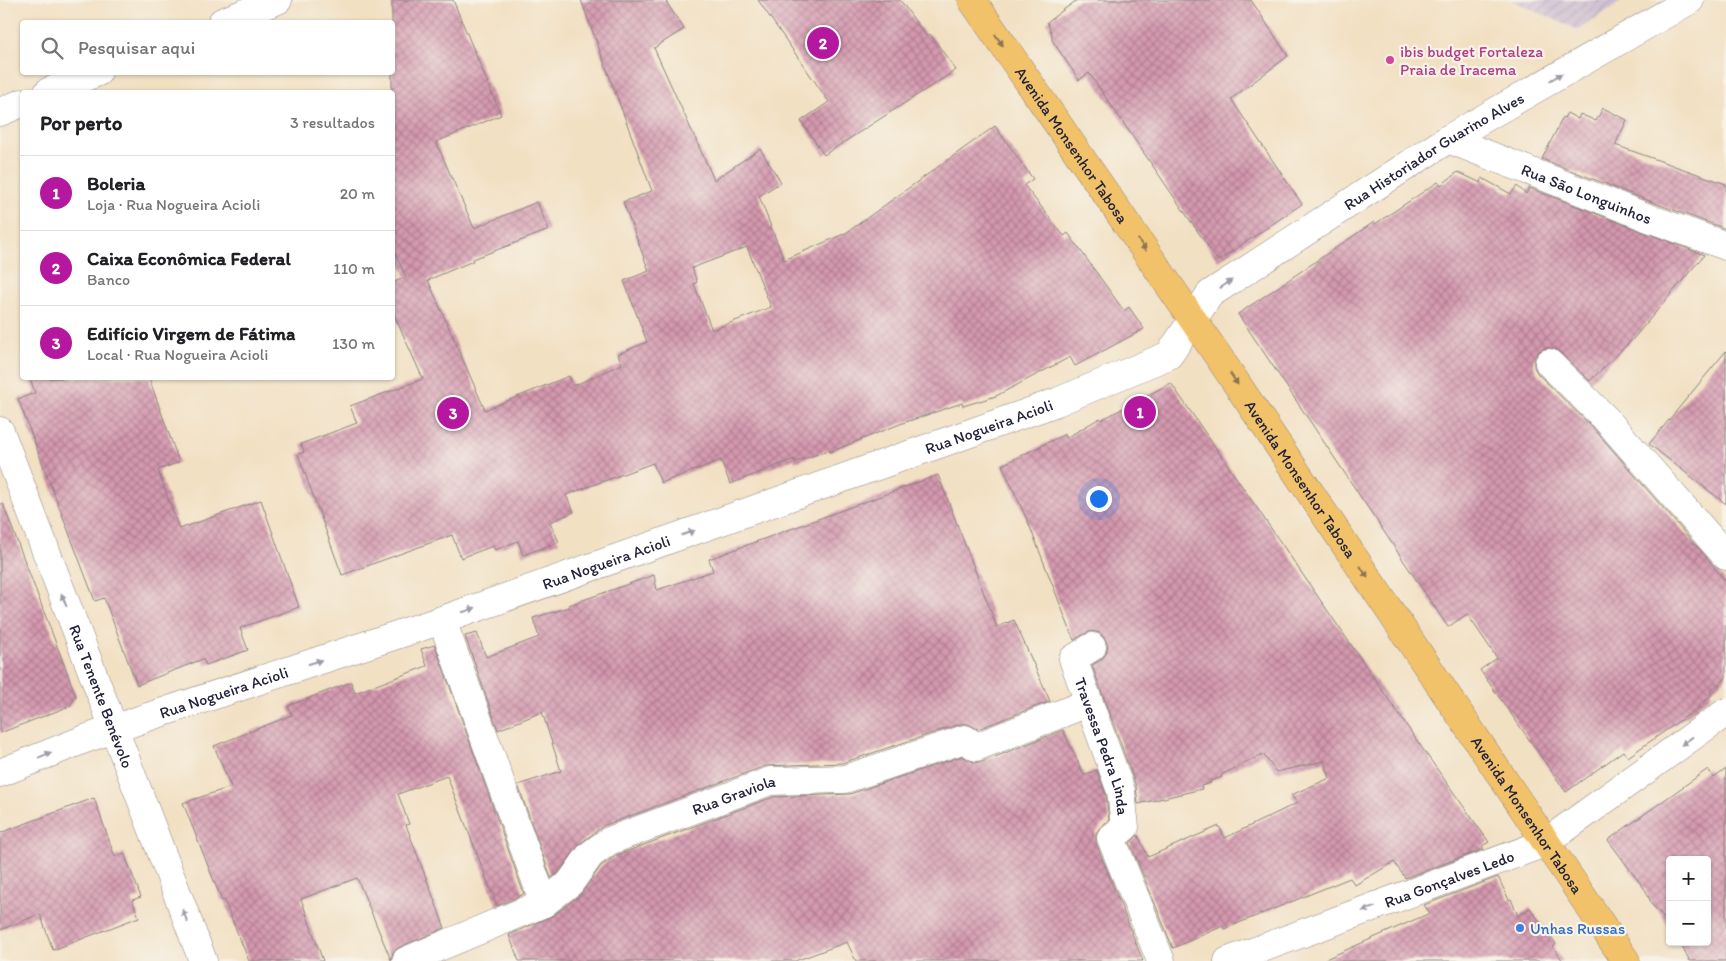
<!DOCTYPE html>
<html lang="pt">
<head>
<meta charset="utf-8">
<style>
  :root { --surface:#fff; --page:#f6f6f6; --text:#202124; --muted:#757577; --line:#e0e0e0; --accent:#b5179e }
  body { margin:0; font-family:Itim,sans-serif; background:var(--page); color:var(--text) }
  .controls { position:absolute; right:15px; bottom:15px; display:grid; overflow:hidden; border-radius:5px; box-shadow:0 1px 4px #0004 }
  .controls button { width:45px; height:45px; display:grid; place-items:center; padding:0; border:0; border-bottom:1px solid var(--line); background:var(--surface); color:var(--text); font:25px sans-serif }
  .you { position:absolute; left:1098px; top:498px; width:18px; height:18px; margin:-12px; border:4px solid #fff; border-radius:50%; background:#1a73e8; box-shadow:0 0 0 8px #1a73e833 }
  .badge { display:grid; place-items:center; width:32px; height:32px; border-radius:50%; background:var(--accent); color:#fff; font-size:16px; font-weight:700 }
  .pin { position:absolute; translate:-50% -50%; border:2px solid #fff; box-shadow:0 1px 5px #0006 }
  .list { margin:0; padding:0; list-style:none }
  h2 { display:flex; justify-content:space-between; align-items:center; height:65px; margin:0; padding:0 20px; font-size:21px }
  h2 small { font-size:16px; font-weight:400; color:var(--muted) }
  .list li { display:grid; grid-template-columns:32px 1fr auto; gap:15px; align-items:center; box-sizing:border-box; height:75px; padding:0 20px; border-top:1px solid var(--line) }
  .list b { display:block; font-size:19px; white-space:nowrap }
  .list p { margin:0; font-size:16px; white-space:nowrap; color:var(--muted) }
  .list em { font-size:16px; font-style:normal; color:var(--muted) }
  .icon { flex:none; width:28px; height:28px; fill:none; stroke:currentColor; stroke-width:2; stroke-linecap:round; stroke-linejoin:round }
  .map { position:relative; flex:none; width:1726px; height:961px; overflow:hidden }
  .search { position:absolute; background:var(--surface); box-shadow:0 1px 4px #0004; left:20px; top:20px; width:375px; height:55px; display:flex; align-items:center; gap:12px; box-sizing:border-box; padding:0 18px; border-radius:5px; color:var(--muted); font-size:19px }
  .panel { position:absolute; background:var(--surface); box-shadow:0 1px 4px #0004; left:20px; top:90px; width:375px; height:290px; border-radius:5px }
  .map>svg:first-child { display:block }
</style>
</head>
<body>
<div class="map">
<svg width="1726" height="961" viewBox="0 0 1726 961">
  <defs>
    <pattern id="industrial-furrows" width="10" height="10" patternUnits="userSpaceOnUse" patternTransform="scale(1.25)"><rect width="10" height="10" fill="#cebed1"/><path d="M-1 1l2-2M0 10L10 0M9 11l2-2" fill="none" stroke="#b1a3b4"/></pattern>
    <pattern id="building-cross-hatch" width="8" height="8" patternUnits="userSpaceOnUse" patternTransform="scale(1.25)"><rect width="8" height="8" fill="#d599af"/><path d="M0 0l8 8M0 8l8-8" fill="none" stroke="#ac7c90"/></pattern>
  </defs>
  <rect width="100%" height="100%" fill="#f7f3e8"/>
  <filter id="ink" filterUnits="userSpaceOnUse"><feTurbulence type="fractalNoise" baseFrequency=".02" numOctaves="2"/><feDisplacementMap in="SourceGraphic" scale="10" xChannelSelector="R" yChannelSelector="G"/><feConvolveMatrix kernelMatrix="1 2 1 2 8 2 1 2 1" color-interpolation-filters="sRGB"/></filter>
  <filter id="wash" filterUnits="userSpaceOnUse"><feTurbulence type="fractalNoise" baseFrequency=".0096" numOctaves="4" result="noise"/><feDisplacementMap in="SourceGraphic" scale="20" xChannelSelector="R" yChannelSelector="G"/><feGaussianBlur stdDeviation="1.12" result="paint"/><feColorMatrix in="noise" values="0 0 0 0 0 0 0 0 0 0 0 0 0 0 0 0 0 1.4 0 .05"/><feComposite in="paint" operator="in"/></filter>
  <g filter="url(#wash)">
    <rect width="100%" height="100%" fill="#f2e0c3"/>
    <!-- industrial -->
    <path fill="url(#industrial-furrows)" d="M1511,0H1624L1578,30Z"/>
    <g id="blocks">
      <!-- building -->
      <path fill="url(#building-cross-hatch)" fill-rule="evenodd" d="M392,0H453L501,115L436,142L474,228L537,202L549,230L473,259V261L428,280L485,410L569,376L573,386L622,364L618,354L647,342L624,281L649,271L623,202L652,191L581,0H665L684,29L654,48L696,140L714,180L760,149L781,182L759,196L784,260L846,233L995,126L1033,179L1024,185L1064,236L1068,233L1124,311L1129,307L1144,329L1075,366L1070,357L996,396L963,406L962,403L900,424L830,452L829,450L795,462L794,459L730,484L721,460L661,483L653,463L566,495L574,512L550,522L559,542L523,555L518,541L495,550L493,546L461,558L452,535L342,575L298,454L304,452L301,444L357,423L350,406L423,379L392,310V283L406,277L392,247ZM747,247L771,307L712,330L694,284L697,282L692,268Z
        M758,0H900L926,36L930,34L956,70L824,155L801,121L829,102Z
        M1077,0H1251L1288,56L1231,99L1302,204L1218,261L1089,73L1079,80L1052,40V34L1047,22Z
        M1603,108L1627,120L1615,145L1726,184V229L1652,202L1542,159L1563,117L1564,118L1567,113L1578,119L1580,114L1596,121Z
        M1458,172L1481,183L1482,178L1511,194L1517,186L1526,194L1529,188L1704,255L1633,339L1590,381L1560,352L1553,348H1544L1538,352L1534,359V367L1538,374L1595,430L1711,563L1726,582V678L1710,691L1712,695L1698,706L1699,707L1628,757L1623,751L1566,792L1480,670L1497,658L1467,614L1448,627L1238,314L1374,222L1375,224L1438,182L1441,185Z
        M1726,351V504L1649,444Z
        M30,378H149L179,462L158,470L179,529L261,500L299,607L240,628L248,650L206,665L203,659L137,685L104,598L95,601L18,399L35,393Z
        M1171,383L1422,748L1489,842L1482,846L1484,849L1405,878L1394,862L1355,885L1350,878L1224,929L1223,926L1173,948L1130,843L1138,835L1148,857L1219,826L1225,838L1297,803L1291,795L1330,778L1324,761L1276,772L1263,754L1221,775L1222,777L1210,781L1211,783L1201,786L1202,789L1138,804L1136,786L1092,665L1101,660L1106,654L1108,646L1105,639L1100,633L1092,631L1084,634L1074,640L1028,522L1002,465L1065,434L1066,438L1100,418L1101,420Z
        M938,475L997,627L1014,620L1050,701L978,729L968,724H960L842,763L765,766L603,826L581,843L559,872L551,878L518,785L561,771L542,712L498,730L465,636L477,633L486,657L539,637L533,618L570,607L569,605L654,575L657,590L713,571L709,559Z
        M0,504H3L76,696L70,706L0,733Z
        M435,645L524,894L497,906L447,776L398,794L409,824L406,825L445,928L400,947L393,952L391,960L357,878L301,899L323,961H249L224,900L222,901L183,803L231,787L214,746L292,715L288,706L351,682L355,693L427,666L421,649Z
        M1063,730L1084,775L1097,770L1106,795L1109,820L1101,826L1096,833V843L1143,961H856L847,942L795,961H519L509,935L554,915L580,895L601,866L617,855L773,797L850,794L962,756L974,762H982Z
        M1708,769L1714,778L1726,769V961H1690L1679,942H1707V860H1670V928L1661,914L1652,905L1646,891L1608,840Z
        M94,798L115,857L124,853L141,897L132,900L139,917L53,950L40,914L0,930V833Z
        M1498,877L1509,900L1511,899L1518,916L1530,908L1556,944L1553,947L1563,961H1321L1430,913L1424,905Z"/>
    </g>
  </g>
  <g filter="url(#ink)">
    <use href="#blocks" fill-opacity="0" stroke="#8a817f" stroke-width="1"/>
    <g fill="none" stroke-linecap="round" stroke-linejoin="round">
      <!-- minor casing -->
      <g stroke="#8a817f" stroke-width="29">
        <g id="minor">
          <path d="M222,22L278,0"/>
          <path d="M48,92L98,72"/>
          <path d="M0,112L22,103"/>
          <path id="s1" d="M1448,139L1646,217L1726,246"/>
          <path d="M1549,363L1606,419L1726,556"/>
          <path id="s2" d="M0,431L203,961"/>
          <path d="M442,620L544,903"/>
          <path id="s3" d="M1092,647L1073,659L1121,791L1125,827L1111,838L1161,961"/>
          <path id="s4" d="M0,773L85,739L148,717L442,620L959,437L1057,402L1169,355L1210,294L1448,139L1690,0"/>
          <path id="s5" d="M406,961L544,903L570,883L590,855L609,841L770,781L845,779L965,739L976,747L1088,703"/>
          <path id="s6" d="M1228,961L1545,843L1726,712"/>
        </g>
      </g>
      <!-- major casing -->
      <g stroke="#8a817f" stroke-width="29">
        <g id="major">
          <path id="s7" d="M972,0L1218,356L1626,961"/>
        </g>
      </g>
      <!-- minor -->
      <use href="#minor" stroke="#fff" stroke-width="28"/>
      <!-- major -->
      <use href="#major" stroke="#f2c26a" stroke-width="28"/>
    </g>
    <!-- one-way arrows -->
    <defs><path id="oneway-solid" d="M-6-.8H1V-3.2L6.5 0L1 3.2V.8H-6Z" transform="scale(1.25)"/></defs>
    <g fill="#8a7252">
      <use href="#oneway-solid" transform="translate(999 40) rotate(55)"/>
      <use href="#oneway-solid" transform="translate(1142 245) rotate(55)"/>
      <use href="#oneway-solid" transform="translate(1234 379) rotate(56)"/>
      <use href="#oneway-solid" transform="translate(1364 572) rotate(57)"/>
    </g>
    <g fill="#9c9ca7">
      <use href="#oneway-solid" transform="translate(1556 77) rotate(-30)"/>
      <use href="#oneway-solid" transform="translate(1226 284) rotate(-33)"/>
      <use href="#oneway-solid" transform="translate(688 533) rotate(-19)"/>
      <use href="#oneway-solid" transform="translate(64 600) rotate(-111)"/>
      <use href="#oneway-solid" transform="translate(469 610) rotate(-19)"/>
      <use href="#oneway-solid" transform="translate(315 662) rotate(-18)"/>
      <use href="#oneway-solid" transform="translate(1687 741) rotate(144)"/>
      <use href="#oneway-solid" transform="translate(45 755) rotate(-22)"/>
      <use href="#oneway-solid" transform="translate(1369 909) rotate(160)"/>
      <use href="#oneway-solid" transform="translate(185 916) rotate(-111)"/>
    </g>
  </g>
  <!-- markers -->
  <circle fill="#d1479c" stroke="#f7f3e8" stroke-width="2" cx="1390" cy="60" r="5"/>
  <circle fill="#3f7fe0" stroke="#f7f3e8" stroke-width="2" cx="1520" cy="928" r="5"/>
  <g text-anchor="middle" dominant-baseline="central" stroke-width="4.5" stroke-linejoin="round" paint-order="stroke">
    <!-- hotel labels -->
    <g font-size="16" fill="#b23c85" stroke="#f7f3e8" text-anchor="start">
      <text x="1400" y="51">ibis budget Fortaleza<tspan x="1400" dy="18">Praia de Iracema</tspan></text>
    </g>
    <!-- street labels -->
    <g font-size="16" fill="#22223b" stroke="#f7f3e8">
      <text stroke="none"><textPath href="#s7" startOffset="176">Avenida Monsenhor Tabosa</textPath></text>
      <text stroke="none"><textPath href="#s4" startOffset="1581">Rua Historiador Guarino Alves</textPath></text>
      <text stroke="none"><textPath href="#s1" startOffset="149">Rua São Longuinhos</textPath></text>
      <text stroke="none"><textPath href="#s4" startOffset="1048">Rua Nogueira Acioli</textPath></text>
      <text stroke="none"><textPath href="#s7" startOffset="581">Avenida Monsenhor Tabosa</textPath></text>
      <text stroke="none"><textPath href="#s4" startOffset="642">Rua Nogueira Acioli</textPath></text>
      <text stroke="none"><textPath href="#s4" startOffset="238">Rua Nogueira Acioli</textPath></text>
      <text stroke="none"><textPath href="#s2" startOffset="284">Rua Tenente Benévolo</textPath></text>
      <text stroke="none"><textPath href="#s3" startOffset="115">Travessa Pedra Linda</textPath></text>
      <text stroke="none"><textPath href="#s5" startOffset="374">Rua Graviola</textPath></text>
      <text stroke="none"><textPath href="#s7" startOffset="986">Avenida Monsenhor Tabosa</textPath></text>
      <text stroke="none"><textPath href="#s6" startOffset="236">Rua Gonçalves Ledo</textPath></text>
    </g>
    <!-- shop labels -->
    <g font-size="16" fill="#366cbe" stroke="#f7f3e8" text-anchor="start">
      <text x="1530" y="928">Unhas Russas</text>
    </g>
  </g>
</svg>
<div class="controls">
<button>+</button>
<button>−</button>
</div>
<div class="you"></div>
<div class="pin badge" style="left:1140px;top:412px">1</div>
<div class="pin badge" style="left:823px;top:43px">2</div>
<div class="pin badge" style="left:453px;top:413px">3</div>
<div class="search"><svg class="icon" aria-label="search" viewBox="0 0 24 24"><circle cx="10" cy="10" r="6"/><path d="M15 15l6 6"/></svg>Pesquisar aqui</div>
<section class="panel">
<h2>Por perto<small>3 resultados</small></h2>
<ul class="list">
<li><span class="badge">1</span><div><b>Boleria</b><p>Loja · Rua Nogueira Acioli</p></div><em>20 m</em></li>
<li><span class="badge">2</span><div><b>Caixa Econômica Federal</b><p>Banco</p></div><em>110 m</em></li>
<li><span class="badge">3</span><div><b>Edifício Virgem de Fátima</b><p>Local · Rua Nogueira Acioli</p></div><em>130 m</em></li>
</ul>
</section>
</div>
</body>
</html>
